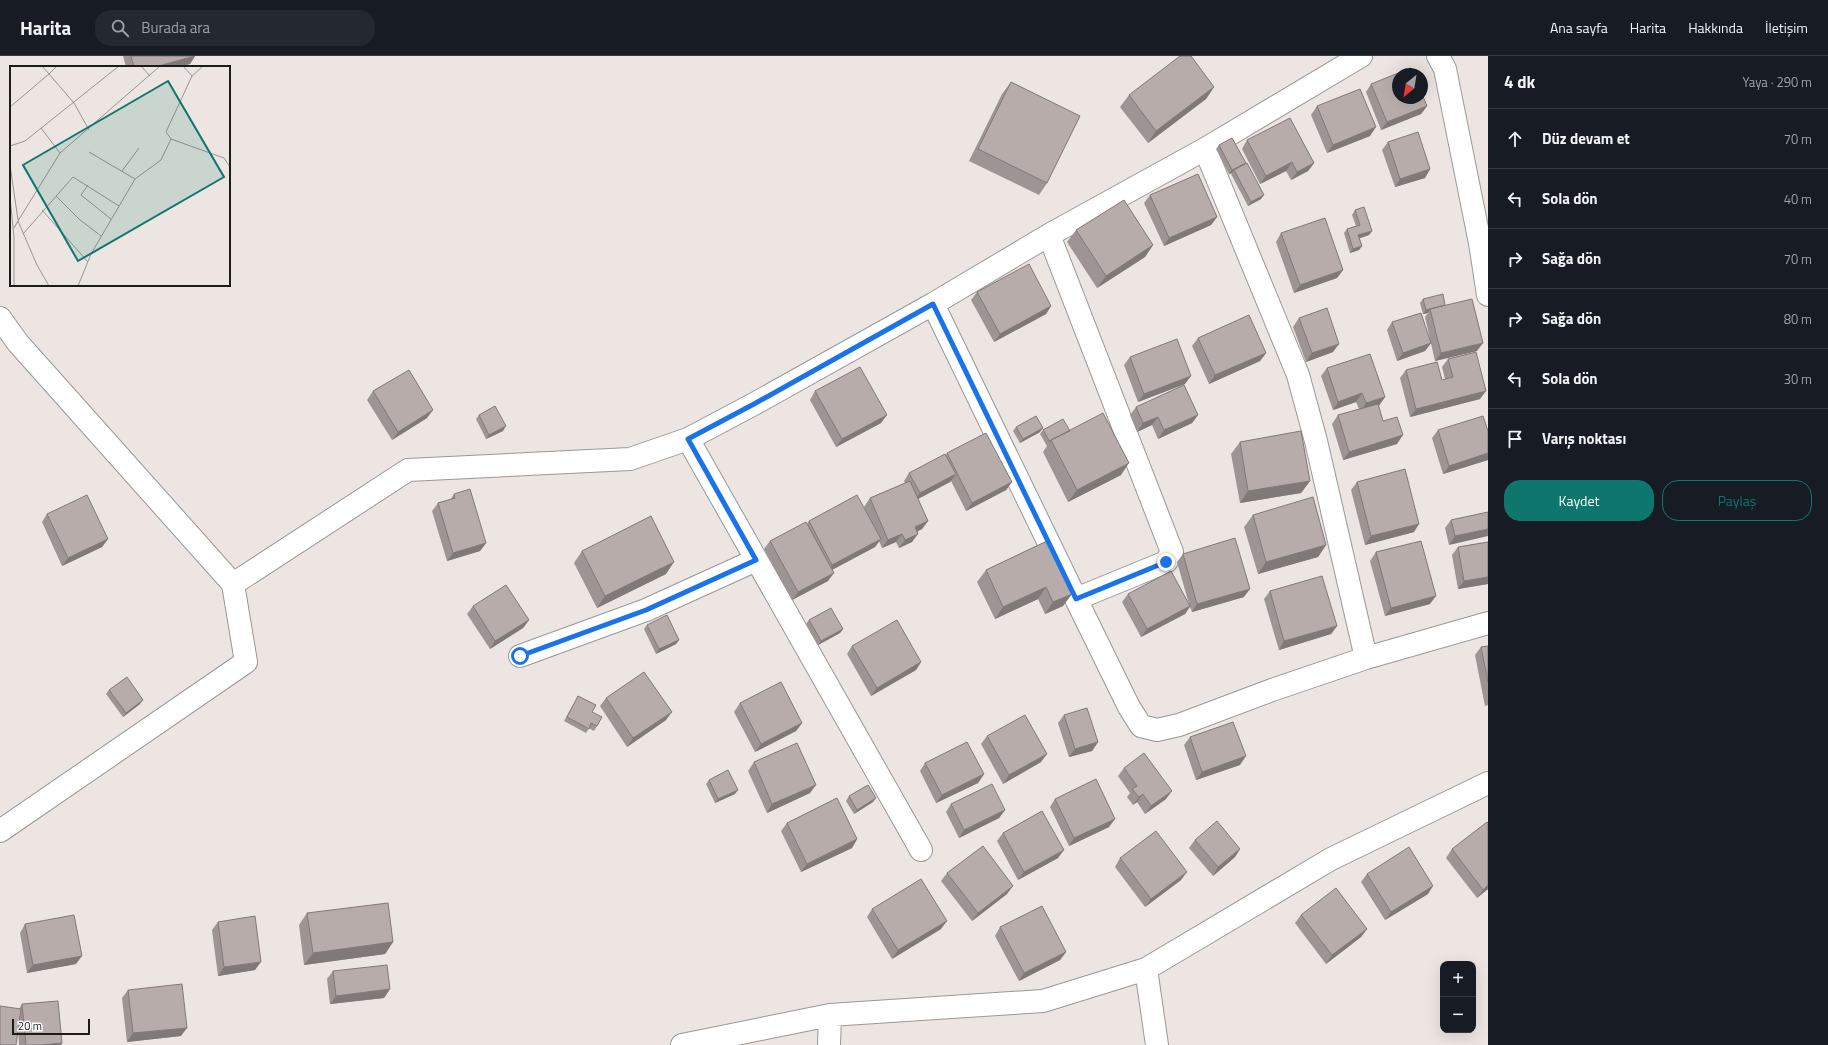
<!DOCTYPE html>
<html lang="tr">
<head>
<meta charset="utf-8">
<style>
  :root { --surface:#171b24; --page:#242831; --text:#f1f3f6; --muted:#9ea1a6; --line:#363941; --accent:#0f766e }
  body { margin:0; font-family:"Titillium Web",sans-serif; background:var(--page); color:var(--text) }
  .controls { position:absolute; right:12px; bottom:12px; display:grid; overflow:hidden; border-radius:8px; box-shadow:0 4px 16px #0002 }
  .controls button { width:36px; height:36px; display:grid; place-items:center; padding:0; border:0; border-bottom:1px solid var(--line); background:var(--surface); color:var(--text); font:20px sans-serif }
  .compass { position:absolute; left:1392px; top:12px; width:36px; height:36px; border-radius:50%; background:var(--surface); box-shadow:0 4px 16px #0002; rotate:210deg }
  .scale { position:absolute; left:12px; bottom:10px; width:78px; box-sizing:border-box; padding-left:4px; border:2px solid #1b1b1b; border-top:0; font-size:11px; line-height:14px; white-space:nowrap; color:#1b1b1b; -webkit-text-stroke:3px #fff; paint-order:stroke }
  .stop { position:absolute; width:12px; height:12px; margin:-9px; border:3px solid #1a73e8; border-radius:50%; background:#fff }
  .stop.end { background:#1a73e8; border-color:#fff; box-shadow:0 1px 4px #0008 }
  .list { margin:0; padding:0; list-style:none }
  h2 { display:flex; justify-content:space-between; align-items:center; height:52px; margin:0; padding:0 16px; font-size:17px }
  h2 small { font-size:13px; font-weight:400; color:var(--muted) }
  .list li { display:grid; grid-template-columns:26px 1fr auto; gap:12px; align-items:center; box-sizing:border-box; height:60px; padding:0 16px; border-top:1px solid var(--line) }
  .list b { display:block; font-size:15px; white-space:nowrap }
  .list em { font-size:13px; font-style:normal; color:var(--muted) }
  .actions { display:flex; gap:8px; padding:12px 16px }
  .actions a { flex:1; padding:9px 0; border:1px solid var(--accent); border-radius:16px; text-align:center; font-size:14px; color:var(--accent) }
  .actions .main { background:var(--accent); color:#fff }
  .icon { flex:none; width:22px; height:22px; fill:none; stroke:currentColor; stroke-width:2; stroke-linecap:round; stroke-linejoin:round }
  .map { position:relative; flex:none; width:1488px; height:989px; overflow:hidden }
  header { display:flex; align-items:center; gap:24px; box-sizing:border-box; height:56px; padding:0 20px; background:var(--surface); border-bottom:1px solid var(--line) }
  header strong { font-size:19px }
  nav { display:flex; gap:22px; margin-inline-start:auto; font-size:14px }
  .search { width:280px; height:36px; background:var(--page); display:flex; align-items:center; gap:10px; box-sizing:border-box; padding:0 14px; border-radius:16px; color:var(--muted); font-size:15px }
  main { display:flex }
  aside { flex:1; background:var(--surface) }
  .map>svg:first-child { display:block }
</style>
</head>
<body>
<header>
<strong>Harita</strong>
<div class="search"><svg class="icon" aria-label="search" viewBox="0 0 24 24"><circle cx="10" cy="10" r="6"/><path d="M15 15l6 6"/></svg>Burada ara</div>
<nav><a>Ana sayfa</a><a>Harita</a><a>Hakkında</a><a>İletişim</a></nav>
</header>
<main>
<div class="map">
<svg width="1488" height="989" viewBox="0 0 1488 989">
  <rect width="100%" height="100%" fill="#ece5e2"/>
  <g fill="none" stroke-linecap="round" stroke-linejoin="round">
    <!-- minor casing -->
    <g stroke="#989898" stroke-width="24">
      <path id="minor" d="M1438,0L1445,13L1480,187L1488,239
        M1205,93L1298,319L1316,385L1366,602
        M1049,179L1172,496L1166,506L1076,543
        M933,248L1076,543L1129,651L1141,670L1157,674L1179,669L1272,634L1366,602L1488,567
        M0,262L18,287L233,528L246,606L0,775
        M688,383L921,794
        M233,528L408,414L630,403L688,383L754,348L933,248L1049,179L1205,93L1361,0
        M520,600L646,554L756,504
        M1146,913L1157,989
        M682,989L830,959L1043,945L1146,913L1331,803L1488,727
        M829,989L830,959"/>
    </g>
    <!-- minor -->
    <use href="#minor" stroke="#fff" stroke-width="22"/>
  </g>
  <!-- wall -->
  <path fill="#9e9493" d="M123,0H195L190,8L179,11H126Z
    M1011,26L1047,127L1039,139L969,105L1002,38Z
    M1371,28L1427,50L1421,58L1381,74L1366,36Z
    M1214,31L1206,43L1148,87L1120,51L1129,39Z
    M1317,50L1370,80L1327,97L1311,59Z
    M1247,84L1314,107L1308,115L1291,124L1286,115L1260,128L1242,93Z
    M1388,86L1430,113L1425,122L1395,131L1382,94Z
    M1219,89L1244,109L1261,143L1248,150L1231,118L1232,117L1229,118L1216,93Z
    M1150,139L1217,161L1211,169L1164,190L1144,147Z
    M1355,154L1372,175L1369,179L1359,182L1362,190L1359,194L1350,197L1344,177L1347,173L1356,170L1352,159Z
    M1076,174L1153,189L1145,201L1097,232L1067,186Z
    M1281,177L1343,214L1337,222L1294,237L1276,186Z
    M977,236L1051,250L1046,258L994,286L971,244Z
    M1423,243L1445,249L1477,295L1435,305L1425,261L1428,257L1423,258L1420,247Z
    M1299,262L1333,296L1306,306L1293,271Z
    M1392,266L1431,287L1425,295L1397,305L1387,274Z
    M1198,282L1266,297L1260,305L1209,328L1192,290Z
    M1130,301L1185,328L1138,346L1124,309Z
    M1448,303L1480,343L1410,361L1400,322L1406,314L1442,324L1445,323L1442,311Z
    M1327,312L1385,341L1379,350L1383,365L1397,388L1343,404L1332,368L1338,359L1359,353L1356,346L1333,354L1321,320Z
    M373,335L427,362L392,384L367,344Z
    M815,335L881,367L836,391L810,344Z
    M1136,351L1198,359L1192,367L1158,383L1152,369L1137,376L1130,359Z
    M479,359L503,375L486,383L476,363Z
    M1016,371L1040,376L1020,387L1013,375Z
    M1043,374L1070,375L1121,419L1068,446L1043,396L1047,390L1040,378Z
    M1438,374L1488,375V404L1443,418L1432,382Z
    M1240,386L1310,425L1301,437L1240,447L1231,398Z
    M947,397L1012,426L1006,434L966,455L951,425L950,426L918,443L928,465L922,473L917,476L912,486L899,492L896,486L882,492L879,485L875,491L832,514L828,525L792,544L764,493L770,485L807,468L809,465L868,460L864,451L870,442L905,427L904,425L909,417L946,399Z
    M1357,426L1414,476L1365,489L1351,434Z
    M454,438L486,487L480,495L447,505L432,455L438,447L450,444Z
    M1488,456L1449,489L1445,472L1451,464Z
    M47,458L108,483L102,491L62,510L42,466Z
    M1253,459L1326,489L1318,501L1258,518L1244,471Z
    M1047,485L1063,550L1045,558L1038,543L995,563L977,526L986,514Z
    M1488,486V528L1458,533L1452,499L1458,491Z
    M582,495L666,518L597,552L574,507Z
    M1376,496L1430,548L1385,560L1370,505Z
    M1183,498L1244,541L1192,556L1190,551L1185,558L1141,581L1122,546L1128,538L1189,548L1177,506Z
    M1270,535L1337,570L1331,578L1279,594L1264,543Z
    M473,550L529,564L523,572L490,593L467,558Z
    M809,564L843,573L840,577L818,589L806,568Z
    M647,569L679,584L676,588L656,598L644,573Z
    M852,590L921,606L916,614L871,640L847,598Z
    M1488,590V649L1485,650L1475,599L1481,591Z
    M109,634L140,648L123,661L106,638Z
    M578,640L592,656L597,670L594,675L589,672L586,677L564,665Z
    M606,642L666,664L627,691L600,650Z
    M740,647L802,667L796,675L755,696L734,656Z
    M1064,659L1098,686L1092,695L1069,701L1058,667Z
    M987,680L1041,706L1003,728L981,688Z
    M1190,681L1240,709L1196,724L1184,689Z
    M754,706L810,737L767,757L748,715Z
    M925,707L984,718L978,727L936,747L920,715Z
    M1124,712L1166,743L1145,758L1137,746L1133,749L1127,741L1130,737L1118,720Z
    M709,724L735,738L715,747L706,728Z
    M849,740L873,746L854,758L846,745Z
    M1055,743L1109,771L1069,790L1050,751Z
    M951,748L1005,754L999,762L959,782L946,756Z
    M787,767L857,783L852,792L801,816L781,775Z
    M1003,777L1058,802L1018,824L997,785Z
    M1195,784L1240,793L1235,801L1213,820L1189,792Z
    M1452,793L1488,833L1477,842L1446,802Z
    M1120,802L1181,824L1145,851L1115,811Z
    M947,817L1007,838L972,865L941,825Z
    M1367,818L1428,838L1385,864L1361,826Z
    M872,853L941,873L892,903L867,861Z
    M307,857L393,886L385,898L304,909L299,869Z
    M1301,859L1367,873L1361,881L1326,908L1295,867Z
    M218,866L255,914L218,920L212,874Z
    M25,868L76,908L27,917L20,877Z
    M1000,871L1066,896L1060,904L1019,925L995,880Z
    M333,915L390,933L384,942L330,948L327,923Z
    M128,934L181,980L127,986L122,942Z
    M22,948L62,987L61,989H19L18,974L19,953Z"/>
  <!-- shaded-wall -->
  <path fill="#817878" d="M195,0L190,8L179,11H155Z
    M1214,31L1206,43L1148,87L1156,75Z
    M1427,50L1421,58L1381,74L1387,66Z
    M1376,71L1370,80L1327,97L1333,89Z
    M1292,106L1286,115L1260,128L1266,120Z
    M1246,107L1243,111L1234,114L1232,117L1229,118L1232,114Z
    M1314,107L1308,115L1291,124L1297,116Z
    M1430,113L1425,122L1395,131L1400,123Z
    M1264,139L1261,143L1248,150L1251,146Z
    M1217,161L1211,169L1164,190L1169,182Z
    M1372,175L1369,179L1355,184L1358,179Z
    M1153,189L1145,201L1097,232L1106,220Z
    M1362,190L1359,194L1350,197L1353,193Z
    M1343,214L1337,222L1294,237L1300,229Z
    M1445,249L1430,253L1428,257L1423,258L1426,254Z
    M1051,250L1046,258L994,286L1000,278Z
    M1431,287L1425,295L1397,305L1403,297Z
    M1483,287L1477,295L1435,305L1441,297Z
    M1339,288L1333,296L1306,306L1312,297Z
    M1266,297L1260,305L1209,328L1215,319Z
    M1191,320L1185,328L1138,346L1144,338Z
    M1486,335L1480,343L1410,361L1416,353Z
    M1362,337L1356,346L1333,354L1338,346Z
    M1385,341L1379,349L1360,356L1366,347Z
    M433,354L427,362L392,384L398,376Z
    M887,359L881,367L836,391L842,383Z
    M1198,359L1192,367L1158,383L1164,374Z
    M1158,361L1152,369L1137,376L1143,367Z
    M506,370L503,375L486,383L489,379Z
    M1043,372L1040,376L1020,387L1023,383Z
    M1403,379L1397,388L1343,404L1349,396Z
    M1488,397V404L1443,418L1449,410Z
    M1129,407L1121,419L1068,446L1077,434Z
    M956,418L950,426L914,445L920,437Z
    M1310,425L1301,437L1240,447L1248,435Z
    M1012,426L1006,434L966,455L972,447Z
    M928,465L922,473L909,479L915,471Z
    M1419,468L1414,476L1365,489L1371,480Z
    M1488,473V480L1449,489L1455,480Z
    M902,478L896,486L882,492L888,484Z
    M918,478L912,486L899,492L905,484Z
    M108,483L102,491L62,510L68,502Z
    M881,483L875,491L826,517L832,509Z
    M486,487L480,495L447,505L453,497Z
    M1326,489L1318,501L1258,518L1266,506Z
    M674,506L666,518L597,552L605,540Z
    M834,517L828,525L792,544L798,536Z
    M1488,521V528L1458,533L1464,525Z
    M1046,531L1038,543L995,563L1003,551Z
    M1250,533L1244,541L1192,556L1197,548Z
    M1072,538L1063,550L1045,558L1053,546Z
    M1436,540L1430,548L1385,560L1391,552Z
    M1190,550L1185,558L1141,581L1147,573Z
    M529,564L523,572L490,593L495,585Z
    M1337,570L1331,578L1279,594L1284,585Z
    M843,573L840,577L818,589L821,585Z
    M679,584L676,588L656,598L659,593Z
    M921,606L916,614L871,640L877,632Z
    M143,644L140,648L123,661L126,657Z
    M672,656L666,664L627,691L633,682Z
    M802,667L796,675L755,696L761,688Z
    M1098,686L1092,695L1069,701L1075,693Z
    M1047,698L1041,706L1003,728L1009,719Z
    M1246,700L1240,709L1196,724L1202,716Z
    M984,718L978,727L936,747L942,739Z
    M816,729L810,737L767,757L772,748Z
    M738,734L735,738L715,747L718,743Z
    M1172,735L1166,743L1145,758L1151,750Z
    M1143,738L1137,746L1133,749L1139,741Z
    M876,742L873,746L854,758L857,754Z
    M1005,754L999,762L959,782L964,774Z
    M1115,763L1109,771L1069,790L1074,782Z
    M857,783L852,792L801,816L807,808Z
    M1240,793L1235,801L1213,820L1218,811Z
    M1064,794L1058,802L1018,824L1024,816Z
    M1187,816L1181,824L1145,851L1151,843Z
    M1488,829V833L1477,842L1483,834Z
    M1013,830L1007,838L972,865L978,857Z
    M1433,830L1428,838L1385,864L1391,856Z
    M947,865L941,873L892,903L898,894Z
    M1367,873L1361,881L1326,908L1332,899Z
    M393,886L385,898L304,909L313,897Z
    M1066,896L1060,904L1019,925L1024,917Z
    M82,900L76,908L27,917L33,909Z
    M261,906L255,914L218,920L224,911Z
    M390,933L384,942L330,948L336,940Z
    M187,972L181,980L127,986L133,977Z
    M62,987L61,989H40Z"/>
  <!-- building -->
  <path fill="#b8acab" stroke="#817878" d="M131,0H195L155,11H134Z
    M1180,0H1191L1214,31L1156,75L1129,39Z
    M1411,12L1414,18H1398V42H1422V38L1427,50L1387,66L1371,28Z
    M1011,26L1080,60L1047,127L978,93Z
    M1360,33L1376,71L1333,89L1317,50Z
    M1290,62L1314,107L1297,116L1292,106L1266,120L1247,84Z
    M1418,76L1430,113L1400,123L1388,86Z
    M1232,82L1246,107L1232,114L1219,89Z
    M1247,107L1264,139L1251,146L1234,114Z
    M1198,118L1217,161L1169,182L1150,139Z
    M1124,144L1153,189L1106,220L1076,174Z
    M1364,151L1372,175L1358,179L1362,190L1353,193L1347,173L1360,169L1355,154Z
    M1325,162L1343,214L1300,229L1281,177Z
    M1029,208L1051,250L1000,278L977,236Z
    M1443,238L1445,249L1426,254L1423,243Z
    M1472,243L1483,287L1441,297L1430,253Z
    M1327,252L1339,288L1312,297L1299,262Z
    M1421,257L1431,287L1403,297L1392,266Z
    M1249,259L1266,297L1215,319L1198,282Z
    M1177,283L1191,320L1144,338L1130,301Z
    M1476,296L1486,335L1416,353L1406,314L1437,306L1442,324L1453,321L1448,303Z
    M1370,298L1385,341L1366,347L1362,337L1338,346L1327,312Z
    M860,311L887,359L842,383L815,335Z
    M409,314L433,354L398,376L373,335Z
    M1184,329L1198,359L1164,374L1158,361L1143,367L1136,351Z
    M1378,348L1383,365L1397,361L1403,379L1349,396L1338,359Z
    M495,350L506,370L489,379L479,359Z
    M1103,357L1129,407L1077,434L1051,384Z
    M1036,360L1043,372L1023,383L1016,371Z
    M1483,360L1488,375V397L1449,410L1438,374Z
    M1063,363L1070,375L1051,384L1050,386L1043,374Z
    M1301,375L1310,425L1248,435L1240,386Z
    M986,377L1012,426L972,447L947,397Z
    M945,398L956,418L920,437L909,417Z
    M1405,413L1419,468L1371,480L1357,426Z
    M910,425L928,465L915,471L918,478L905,484L902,478L888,484L870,442Z
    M470,433L486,487L453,497L438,447L455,442L454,438Z
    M87,439L108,483L68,502L47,458Z
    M857,439L881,483L832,509L809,465Z
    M1313,441L1326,489L1266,506L1253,459Z
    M1488,456V473L1455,480L1451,464Z
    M651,460L674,506L605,540L582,495Z
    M806,466L834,517L798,536L770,485Z
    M1235,482L1250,533L1197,548L1183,498Z
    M1047,485L1072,538L1053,546L1046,531L1003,551L986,514Z
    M1421,485L1436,540L1391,552L1376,496Z
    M1488,486V521L1464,525L1458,491Z
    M1171,515L1190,550L1147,573L1128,538Z
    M1322,520L1337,570L1284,585L1270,535Z
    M506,529L529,564L495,585L473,550Z
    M831,552L843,573L821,585L809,564Z
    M667,559L679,584L659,593L647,569Z
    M897,564L921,606L877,632L852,590Z
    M1488,590V626L1481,591Z
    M644,616L672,656L633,682L606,642Z
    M127,621L143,644L126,657L109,634Z
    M781,626L802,667L761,688L740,647Z
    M578,640L596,649L592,656L602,661L597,670L591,667L589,673L567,661Z
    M1087,652L1098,686L1075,693L1064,659Z
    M1025,659L1047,698L1009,719L987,680Z
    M1233,666L1246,700L1202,716L1190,681Z
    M967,686L984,718L942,739L925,707Z
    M797,687L816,729L772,748L754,706Z
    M1144,697L1172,735L1151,750L1143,738L1139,741L1132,733L1137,730L1124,712Z
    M728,714L738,734L718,743L709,724Z
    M1096,723L1115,763L1074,782L1055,743Z
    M992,728L1005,754L964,774L951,748Z
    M868,729L876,742L857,754L849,740Z
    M837,742L857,783L807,808L787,767Z
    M1042,755L1064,794L1024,816L1003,777Z
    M1217,765L1240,793L1218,811L1195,784Z
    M1487,766L1488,767V829L1483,834L1452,793Z
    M1156,775L1187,816L1151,843L1120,802Z
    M983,790L1013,830L978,857L947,817Z
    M1409,791L1433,830L1391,856L1367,818Z
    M921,823L947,865L898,894L872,853Z
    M1336,832L1367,873L1332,899L1301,859Z
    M388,847L393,886L313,897L307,857Z
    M1042,850L1066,896L1024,917L1000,871Z
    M74,859L82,900L33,909L25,868Z
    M255,860L261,906L224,911L218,866Z
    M387,909L390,933L336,940L333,915Z
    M182,928L187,972L133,977L128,934Z
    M58,945L62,987L40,989H26L22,948Z
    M0,950L21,953L16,989H0Z"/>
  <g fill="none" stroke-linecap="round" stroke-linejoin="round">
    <!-- route -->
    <path stroke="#1a73e8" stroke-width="5" d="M520,600L646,554L756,504L688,383L754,348L933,248L1076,543L1166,506"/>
  </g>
  <!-- overview -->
  <g transform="translate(10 10)">
    <rect width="220" height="220" fill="#ece5e2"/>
    <path fill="none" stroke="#989492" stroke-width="1" d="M32,0L39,8L47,0M131,0L140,10M173,0L182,10M193,0L182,10L156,66L161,73L214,92L220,101M0,41L39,8L64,37L79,64M31,62L50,87M0,80L15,75L109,0M79,86L125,113M0,99L8,154M112,105L129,82M78,119L71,129L101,153M46,130L69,153L91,170M0,131L4,171V220M32,144L78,196M8,155L50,87L150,0M4,162L8,155L27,199L39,220M13,168L63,111L109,140M68,220L81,188L125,113L151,94L161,73"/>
    <path fill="#0f766e" fill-opacity="0.15" stroke="#0f766e" stroke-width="2" d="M158,15L214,111L68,195L13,99Z"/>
    <rect width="220" height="220" fill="none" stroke="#1b1b1b" stroke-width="2"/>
  </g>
</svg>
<div class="controls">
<button>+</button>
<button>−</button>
</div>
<svg class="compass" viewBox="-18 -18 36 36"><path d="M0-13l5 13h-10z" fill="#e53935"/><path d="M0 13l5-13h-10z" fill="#9ea1a6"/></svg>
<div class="scale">20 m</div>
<div class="stop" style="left:520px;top:600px"></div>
<div class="stop end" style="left:1166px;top:506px"></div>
</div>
<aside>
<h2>4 dk<small>Yaya · 290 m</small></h2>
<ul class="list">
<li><svg class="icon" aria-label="ahead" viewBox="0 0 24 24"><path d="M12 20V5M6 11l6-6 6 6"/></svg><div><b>Düz devam et</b></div><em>70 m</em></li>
<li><svg class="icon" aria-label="left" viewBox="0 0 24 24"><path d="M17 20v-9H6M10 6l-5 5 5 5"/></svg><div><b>Sola dön</b></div><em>40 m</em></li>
<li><svg class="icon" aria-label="right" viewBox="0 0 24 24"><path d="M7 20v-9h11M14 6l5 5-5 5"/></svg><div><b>Sağa dön</b></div><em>70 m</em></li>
<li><svg class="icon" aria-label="right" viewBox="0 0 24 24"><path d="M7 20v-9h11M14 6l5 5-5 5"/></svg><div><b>Sağa dön</b></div><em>80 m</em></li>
<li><svg class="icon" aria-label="left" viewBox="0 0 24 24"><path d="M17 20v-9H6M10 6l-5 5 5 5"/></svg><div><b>Sola dön</b></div><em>30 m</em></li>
<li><svg class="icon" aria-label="arrive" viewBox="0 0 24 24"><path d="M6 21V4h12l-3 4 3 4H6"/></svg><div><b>Varış noktası</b></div></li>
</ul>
<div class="actions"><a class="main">Kaydet</a><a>Paylaş</a></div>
</aside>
</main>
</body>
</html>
